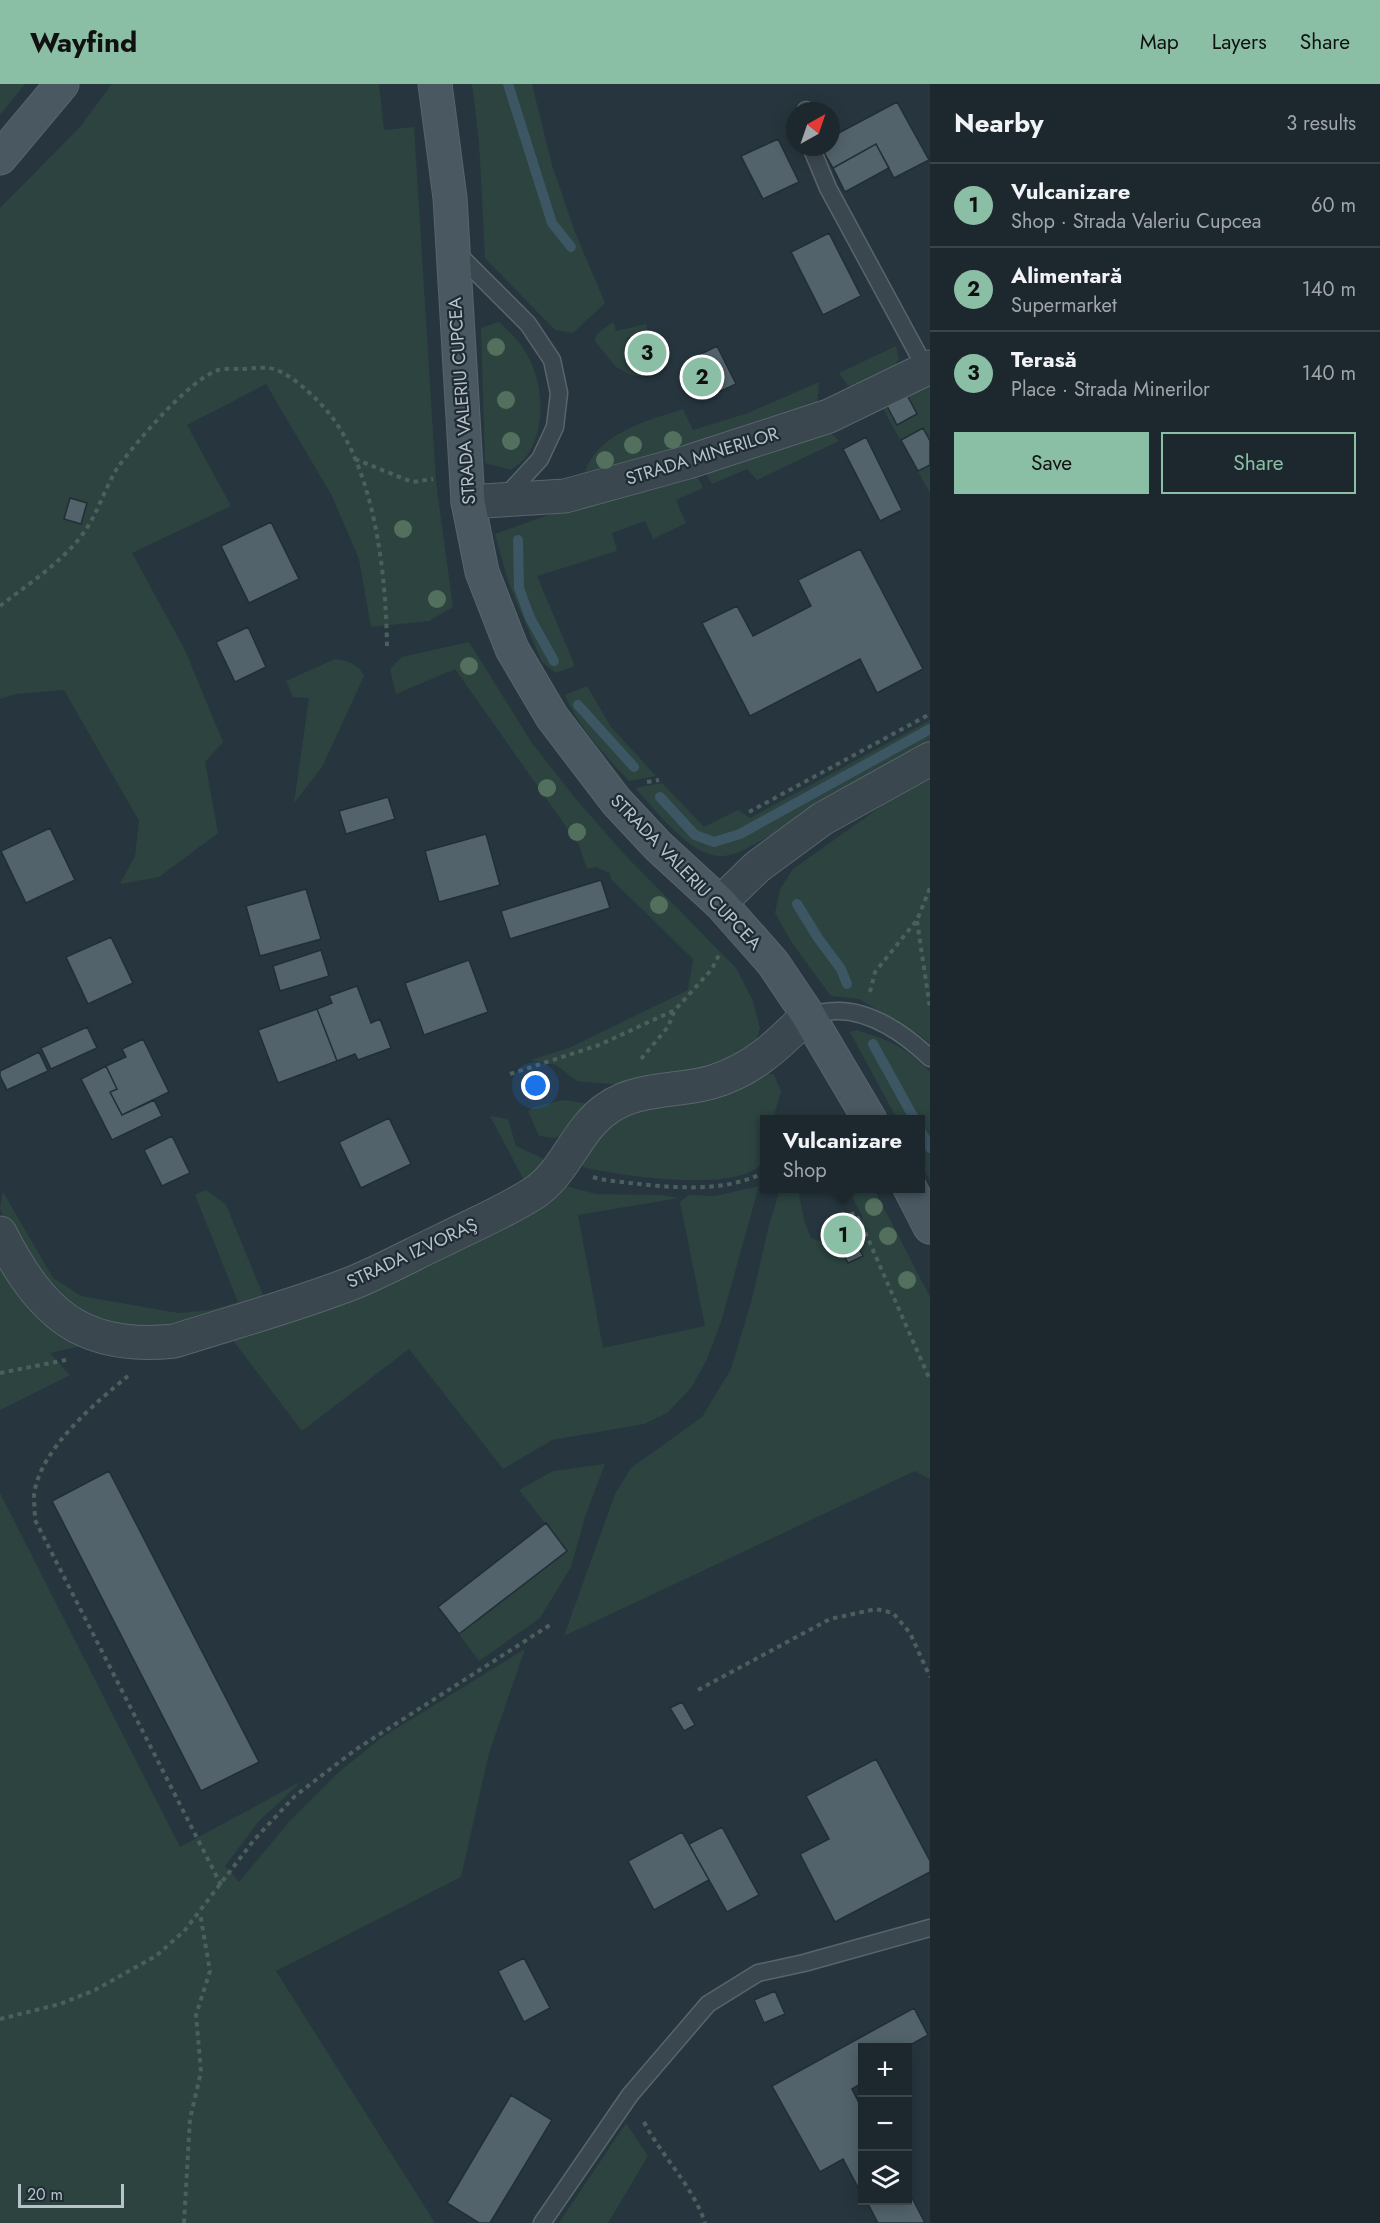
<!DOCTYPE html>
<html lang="en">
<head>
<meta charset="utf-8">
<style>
  :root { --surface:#1d282e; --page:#2a343a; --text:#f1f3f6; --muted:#a0a6aa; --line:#3b444a; --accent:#8abfa5 }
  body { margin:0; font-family:Jost,sans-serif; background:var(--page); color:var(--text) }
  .controls { position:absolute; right:18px; bottom:18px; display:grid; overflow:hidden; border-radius:0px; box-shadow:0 3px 15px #0003 }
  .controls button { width:54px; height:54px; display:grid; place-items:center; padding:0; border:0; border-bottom:2px solid var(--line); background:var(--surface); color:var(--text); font:30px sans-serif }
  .compass { position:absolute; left:786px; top:18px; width:54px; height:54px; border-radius:50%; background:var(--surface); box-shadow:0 3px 15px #0003; rotate:40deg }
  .scale { position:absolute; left:18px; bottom:15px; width:106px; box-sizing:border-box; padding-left:6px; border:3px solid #b7c2c9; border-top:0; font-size:16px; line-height:21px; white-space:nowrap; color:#b7c2c9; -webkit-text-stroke:4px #202c34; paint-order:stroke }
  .you { position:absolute; left:536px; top:1002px; width:21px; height:21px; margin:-15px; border:4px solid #fff; border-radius:50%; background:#1a73e8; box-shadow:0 0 0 9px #1a73e833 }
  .badge { display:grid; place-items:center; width:39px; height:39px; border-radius:50%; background:var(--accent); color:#111; font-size:20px; font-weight:700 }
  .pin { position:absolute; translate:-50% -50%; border:3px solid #fff; box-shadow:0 2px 6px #0006 }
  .popup { position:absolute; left:760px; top:1031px; width:165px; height:78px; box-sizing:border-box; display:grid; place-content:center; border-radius:0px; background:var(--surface); filter:drop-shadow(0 2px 4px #0005); font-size:20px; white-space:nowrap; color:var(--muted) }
  .popup b { font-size:22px; color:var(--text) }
  .popup::after { content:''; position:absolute; left:50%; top:100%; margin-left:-12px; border:12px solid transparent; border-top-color:var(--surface) }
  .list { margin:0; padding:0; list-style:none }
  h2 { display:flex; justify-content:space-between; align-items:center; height:78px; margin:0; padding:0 24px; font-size:26px }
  h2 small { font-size:20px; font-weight:400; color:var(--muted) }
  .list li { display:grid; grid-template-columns:39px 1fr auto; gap:18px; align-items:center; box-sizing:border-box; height:84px; padding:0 24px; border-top:2px solid var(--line) }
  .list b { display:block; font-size:22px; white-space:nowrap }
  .list p { margin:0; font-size:20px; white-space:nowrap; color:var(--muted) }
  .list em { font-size:20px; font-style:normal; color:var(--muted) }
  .actions { display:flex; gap:12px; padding:18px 24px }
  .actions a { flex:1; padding:14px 0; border:2px solid var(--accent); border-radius:0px; text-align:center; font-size:21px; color:var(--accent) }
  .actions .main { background:var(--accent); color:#111 }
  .icon { flex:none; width:33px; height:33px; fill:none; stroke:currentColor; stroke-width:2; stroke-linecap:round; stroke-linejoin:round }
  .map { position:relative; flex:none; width:930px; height:2139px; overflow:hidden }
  header { display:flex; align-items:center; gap:36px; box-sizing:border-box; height:84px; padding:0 30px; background:var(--accent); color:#111 }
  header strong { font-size:28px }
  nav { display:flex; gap:33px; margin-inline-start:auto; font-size:21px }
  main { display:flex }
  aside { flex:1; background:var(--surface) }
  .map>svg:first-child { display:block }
</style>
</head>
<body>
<header>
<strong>Wayfind</strong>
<nav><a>Map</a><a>Layers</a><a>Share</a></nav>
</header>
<main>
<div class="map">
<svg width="930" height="2139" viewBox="0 0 930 2139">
  <rect width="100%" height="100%" fill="#27363e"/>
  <!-- green -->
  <path fill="#2c433f" d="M0,0H25L0,31Z
    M112,0H379L384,46L414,43L436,398L453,523L429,537L371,543L359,475L332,412L266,300L187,341L231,422L132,469L184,564L223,658L205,678L218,749L159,793L120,800L135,772L139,737L64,606L16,610L0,615V124L80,43Z
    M472,0H532L552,81L575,148L605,219L573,249L555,246L485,174L479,57Z
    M499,238C506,245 515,253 521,261C543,291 548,339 528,370C524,377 517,381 511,386L485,379L481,244Z
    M613,238L616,247L646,240L648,246L628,255L645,293L630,291L616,283L594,256L598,249Z
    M896,262L899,275L892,286L851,306L839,289Z
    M930,296V409L888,334L882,320Z
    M819,298L817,323L707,360L585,388C599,348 647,337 683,325L693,346L748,329Z
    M829,347L839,357L757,396L747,385L712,400L703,384Z
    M694,386L703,404L676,416L686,439L653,455L645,437L612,449L617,467L537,492L575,582L556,589L542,578L524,536L509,500L495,450L562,426Z
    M469,558L532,659L575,714L625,771L736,884L753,917L760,944L752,969L730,981L632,1002L577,997L556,981L531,976L569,964L688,906L693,875L611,795L610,789L596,783L587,785L579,761L455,585L396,610L390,585L402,573Z
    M335,575C347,577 359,580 364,592L322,683L294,719L309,614L293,613L286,597Z
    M587,602L611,643L656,692L629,697C606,672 578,643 565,611Z
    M930,636V666L738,769C732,770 725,773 719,772C688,770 656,726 635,704L662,699L704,743L738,726L750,734Z
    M930,692V960L921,952L859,915L831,912L792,859L775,829L780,805L793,785L886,719Z
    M857,946C890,957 906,962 930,988V1096L921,1080V1036L897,1035L850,948Z
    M766,989L774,991L781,1007L773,1035L765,1036C765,1048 768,1066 763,1077C744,1111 615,1091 583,1083L580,1071L606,1034Z
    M564,1016L597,1021L566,1050L554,1054L539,1052L528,1027L533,1023Z
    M490,1032L508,1035L516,1062L546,1076L526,1100Z
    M559,1100L596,1110L661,1111L679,1114L578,1131L603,1264L705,1242L680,1118L689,1111L715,1112L759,1102L721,1238L706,1277L691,1304L667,1329L644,1340L552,1356L503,1385L409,1265L302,1347L228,1250L354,1217L541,1125Z
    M783,1105H798L804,1136L811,1154L840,1163L849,1179L863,1172L847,1142L863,1134L848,1105H874L930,1213V1395L915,1387L564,1552L615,1410L631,1384L702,1333L731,1285L752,1215L769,1141L779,1109Z
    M206,1106L226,1121L263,1211L259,1221L168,1244L99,1242L67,1226L13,1160L0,1124L3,1108L53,1194L81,1212L178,1229L211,1226L238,1218L195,1111Z
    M0,1174L85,1261L50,1269L70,1291L0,1326Z
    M605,1380L585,1433L571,1483L540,1534L479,1577L459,1550L567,1467L519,1406L553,1387Z
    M0,1409L180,1763L302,1697L259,1737L225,1782L239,1798L289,1738L339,1688L381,1654L525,1565L489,1669L461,1793L276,1887L435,2139H0Z
    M626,2039L648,2072L608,2139H559Z"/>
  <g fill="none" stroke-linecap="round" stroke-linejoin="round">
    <!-- stream -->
    <path stroke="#3c5664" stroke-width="10" d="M508,0L552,139L571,163
      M518,456L519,504L530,534L554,577
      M578,621L634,683
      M660,713L695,751L714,758L740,750L930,645
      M797,820L818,854L841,885L847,900
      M873,960L915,1036
      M921,1047L930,1064"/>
  </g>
  <!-- building -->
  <path fill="#52636b" stroke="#222e36" stroke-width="1.5" d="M897,18L929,76L894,94L876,60L833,84L821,63H831V53Z
    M778,55L799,98L763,115L741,72Z
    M876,60L889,84L845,108L833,84Z
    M829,149L861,212L823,231L791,168Z
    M648,246L665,284L645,293L628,255Z
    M717,262L736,300L706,314L687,277Z
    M907,311L917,330L897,341L887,322Z
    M923,344L930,357V381L918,387L901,356Z
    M866,353L902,426L880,437L843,365Z
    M70,414L87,419L81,440L64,435Z
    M271,438L299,495L249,519L221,462Z
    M860,465L923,585L877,609L860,575L750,632L702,539L737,522L753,552L811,522L798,496Z
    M248,543L266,583L235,598L216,558Z
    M388,713L395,735L346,750L339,727Z
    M50,744L75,796L26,819L1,767Z
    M486,750L500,801L439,818L425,767Z
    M601,796L610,824L510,855L501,827Z
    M306,805L321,855L260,872L246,822Z
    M111,853L133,899L88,920L66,873Z
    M321,866L329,892L280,907L273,882Z
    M469,876L488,928L424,951L405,899Z
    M357,902L371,939L380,935L391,964L358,976L355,970L337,977L317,925L332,919L329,912Z
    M317,925L337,977L278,999L258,946Z
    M87,943L97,964L51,985L41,964Z
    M143,955L169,1008L122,1031L110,1008L117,1005L106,982L126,973L122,965Z
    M39,968L48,987L7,1006L0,992V987Z
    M106,982L117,1005L110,1008L122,1031L154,1016L162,1032L112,1056L81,995Z
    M389,1034L411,1080L361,1104L339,1058Z
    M172,1052L190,1089L162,1102L144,1066Z
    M847,1142L863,1172L848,1179L833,1149Z
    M109,1387L259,1678L201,1707L52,1417Z
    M546,1439L567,1467L459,1550L438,1523Z
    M682,1618L695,1641L684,1647L670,1624Z
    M876,1675L930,1777V1788L835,1838L800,1770L829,1755L806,1712Z
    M722,1743L759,1811L727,1828L689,1760Z
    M682,1748L709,1796L654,1826L628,1777Z
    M524,1874L550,1924L524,1938L498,1887Z
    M775,1907L785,1930L764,1939L754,1916Z
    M914,1924L928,1951L905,1964H862V1999L852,2005L862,2025V2111L843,2075L820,2088L772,2002Z
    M511,2011L552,2036L490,2139H479L447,2119Z
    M908,2106L925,2139H878L866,2116H908Z"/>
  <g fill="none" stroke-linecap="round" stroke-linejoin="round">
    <!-- lane casing -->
    <g stroke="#59656c" stroke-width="19">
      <path id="lane" d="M806,26L807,27
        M811,63L828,104L926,285
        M456,168L528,240L552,276L559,309L555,343L540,375L504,414
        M808,931C817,930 827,927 836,927C871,926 906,951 930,974
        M542,2139L630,2011L708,1920L758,1889L804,1879L930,1844"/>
    </g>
    <!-- street casing -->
    <g stroke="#59656c" stroke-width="35">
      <path id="street" d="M468,418L565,412L688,378L829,332L930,283
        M720,819L757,783L822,735L930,675
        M0,1149C40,1228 81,1267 174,1257C234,1238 297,1221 355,1198C386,1185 415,1169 445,1155C475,1140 506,1127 534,1109C566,1088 576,1045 608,1024C638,1003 678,1008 712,998C754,985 778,961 808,931"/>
    </g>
    <!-- secondary casing -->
    <g stroke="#59656c" stroke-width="35">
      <path id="secondary" d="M435,0L450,114L468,418L482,488L512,565L552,633L616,717L658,762L720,819L773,879L808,931L870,1036
        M0,74L62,0
        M910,1104L930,1143"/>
    </g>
    <!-- path -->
    <path stroke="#4b605d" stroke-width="4" stroke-dasharray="4.5 4.5" stroke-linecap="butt" d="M355,375L412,398L433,395
      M0,522C28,500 60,480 82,451C98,430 104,405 118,383C138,356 188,297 218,286C225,284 234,285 241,285C250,285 259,283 268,284C284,285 306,305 317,316C374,371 386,487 387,563
      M647,698L659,696
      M749,728L930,630
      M917,837L930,924
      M870,908L875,888L917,836L930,804
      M641,975L668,943L674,928
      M510,990L599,961L675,926L712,885L719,871
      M593,1093C605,1097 618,1097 630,1099C674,1104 725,1109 765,1088
      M833,1136L855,1129L862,1141L930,1296
      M0,1289L66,1276
      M128,1292C95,1319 38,1367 34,1412C34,1420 35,1428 35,1436L221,1801
      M698,1606L830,1535L876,1525L893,1529L910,1549L930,1593
      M0,1935L60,1920L95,1906L156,1872L185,1846L254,1756L295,1712L355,1666L553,1539
      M644,2038C662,2073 693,2102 705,2139
      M184,2139L190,2035L201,1988L196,1931L210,1887L200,1829"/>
    <!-- lane -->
    <use href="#lane" stroke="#3b474e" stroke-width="16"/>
    <!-- street -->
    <use href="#street" stroke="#3b474e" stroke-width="33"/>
    <!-- secondary -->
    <use href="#secondary" stroke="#495861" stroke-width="33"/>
  </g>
  <!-- trees -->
  <g fill="#536f5d">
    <circle cx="496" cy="263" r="9"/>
    <circle cx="506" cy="316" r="9"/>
    <circle cx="673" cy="356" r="9"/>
    <circle cx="511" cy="357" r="9"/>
    <circle cx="633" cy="361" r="9"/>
    <circle cx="605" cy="376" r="9"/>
    <circle cx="403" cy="445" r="9"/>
    <circle cx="437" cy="515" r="9"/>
    <circle cx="469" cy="582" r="9"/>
    <circle cx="547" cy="704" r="9"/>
    <circle cx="577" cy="748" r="9"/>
    <circle cx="659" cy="821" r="9"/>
    <circle cx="874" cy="1123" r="9"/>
    <circle cx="888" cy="1152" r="9"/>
    <circle cx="907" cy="1196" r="9"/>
  </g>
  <g text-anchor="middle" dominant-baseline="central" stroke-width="4.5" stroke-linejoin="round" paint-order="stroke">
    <!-- street labels -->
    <g font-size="18" fill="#b7c2c9" stroke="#202c34">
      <text transform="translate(462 317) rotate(-94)">STRADA VALERIU CUPCEA</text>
      <text transform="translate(702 372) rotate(-17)">STRADA MINERILOR</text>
      <text transform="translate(686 788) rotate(46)">STRADA VALERIU CUPCEA</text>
      <text transform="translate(412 1169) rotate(-25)">STRADA IZVORAŞ</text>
    </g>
  </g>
</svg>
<div class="controls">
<button>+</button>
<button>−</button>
<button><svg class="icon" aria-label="layers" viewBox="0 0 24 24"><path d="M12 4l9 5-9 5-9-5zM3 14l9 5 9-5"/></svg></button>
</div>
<svg class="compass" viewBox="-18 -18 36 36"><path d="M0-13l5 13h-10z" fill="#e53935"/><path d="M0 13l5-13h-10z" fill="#a0a6aa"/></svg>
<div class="scale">20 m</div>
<div class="you"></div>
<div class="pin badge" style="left:843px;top:1151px">1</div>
<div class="popup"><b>Vulcanizare</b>Shop</div>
<div class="pin badge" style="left:702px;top:293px">2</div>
<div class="pin badge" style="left:647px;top:269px">3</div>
</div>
<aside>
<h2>Nearby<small>3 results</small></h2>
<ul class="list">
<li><span class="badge">1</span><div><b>Vulcanizare</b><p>Shop · Strada Valeriu Cupcea</p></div><em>60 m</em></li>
<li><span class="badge">2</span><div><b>Alimentară</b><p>Supermarket</p></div><em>140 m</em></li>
<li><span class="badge">3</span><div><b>Terasă</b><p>Place · Strada Minerilor</p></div><em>140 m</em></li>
</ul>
<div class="actions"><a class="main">Save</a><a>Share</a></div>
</aside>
</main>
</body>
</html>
